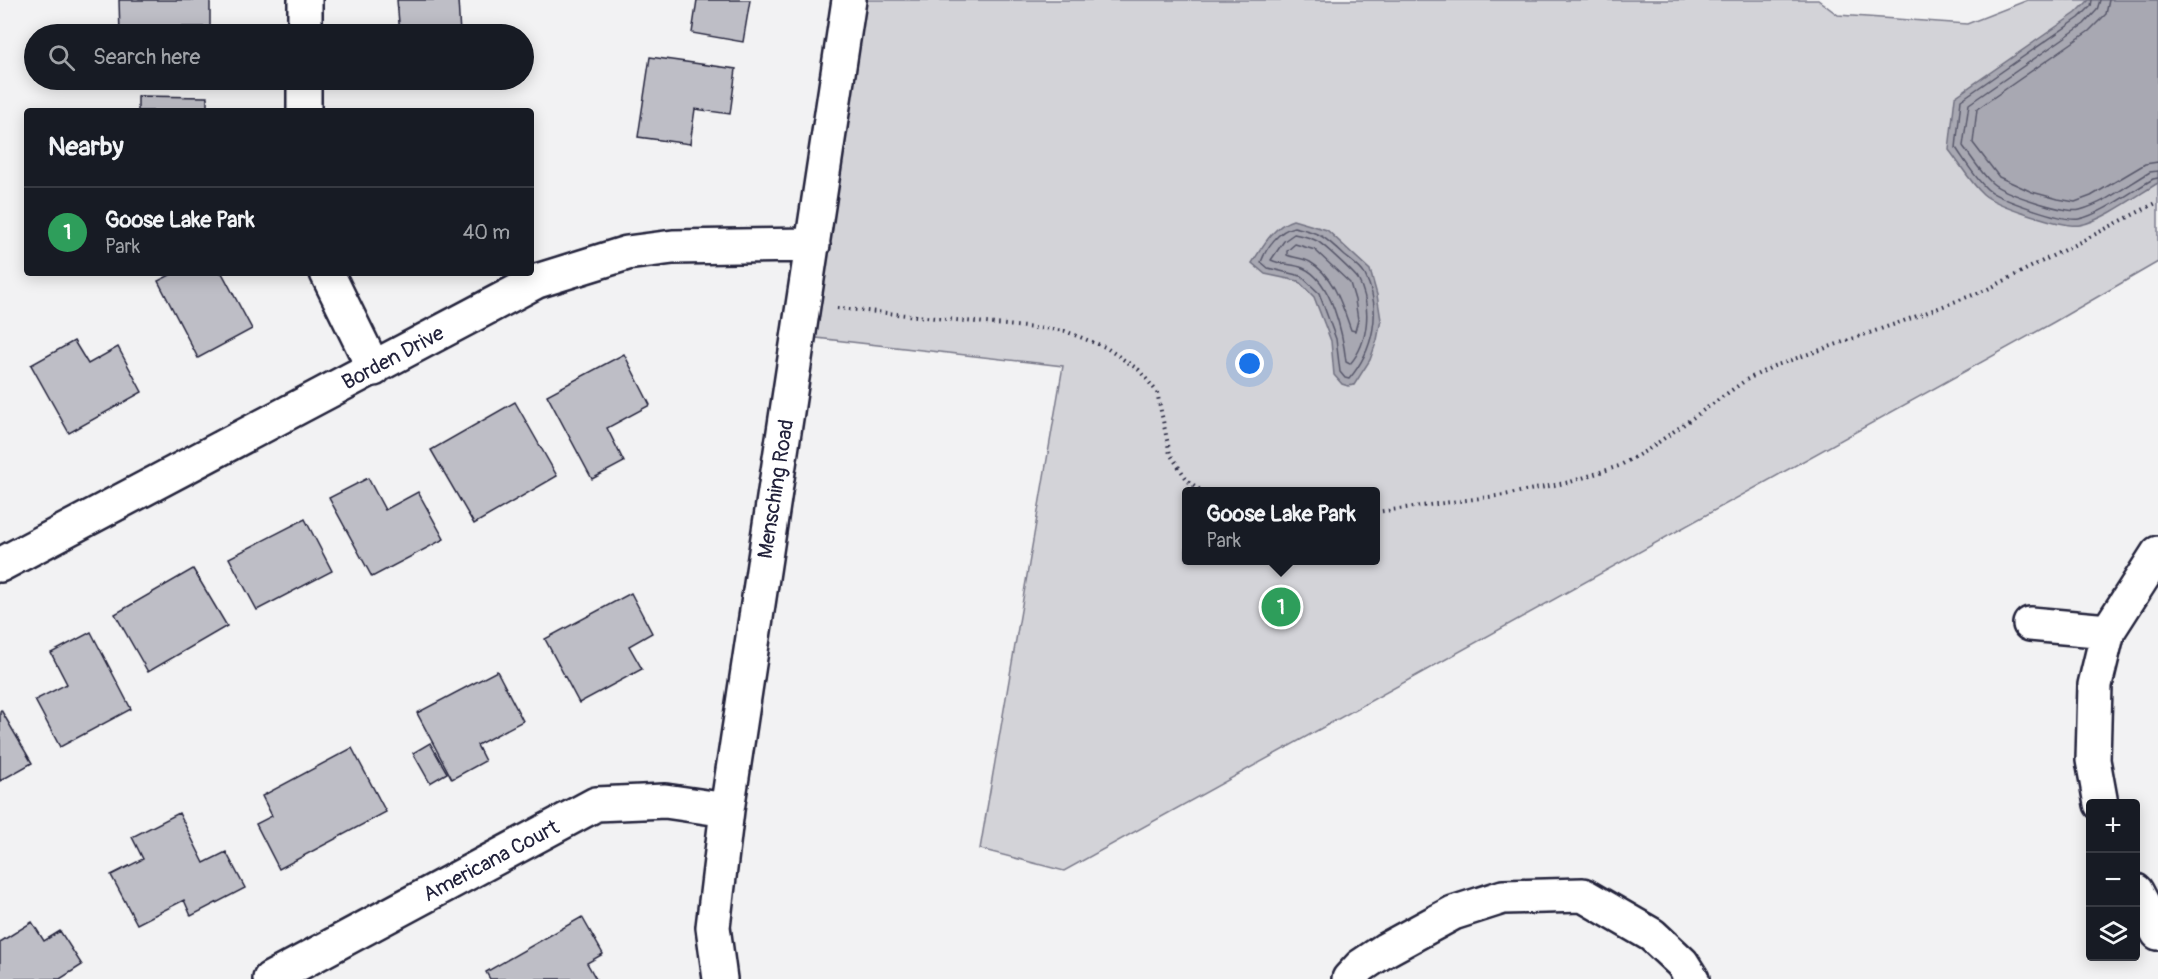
<!DOCTYPE html>
<html lang="en">
<head>
<meta charset="utf-8">
<style>
  :root { --surface:#171b24; --page:#20242c; --text:#f1f3f6; --muted:#9ea1a6; --line:#363941; --accent:#9495a2 }
  body { margin:0; font-family:Pangolin,sans-serif; background:var(--page); color:var(--text) }
  .controls { position:absolute; right:18px; bottom:18px; display:grid; overflow:hidden; border-radius:6px; box-shadow:0 3px 15px #0003 }
  .controls button { width:54px; height:54px; display:grid; place-items:center; padding:0; border:0; border-bottom:2px solid var(--line); background:var(--surface); color:var(--text); font:30px sans-serif }
  .you { position:absolute; left:1250px; top:364px; width:21px; height:21px; margin:-15px; border:4px solid #fff; border-radius:50%; background:#1a73e8; box-shadow:0 0 0 9px #1a73e833 }
  .badge { display:grid; place-items:center; width:39px; height:39px; border-radius:50%; background:var(--accent); color:#fff; font-size:20px; font-weight:700 }
  .pin { position:absolute; translate:-50% -50%; border:3px solid #fff; box-shadow:0 2px 6px #0006 }
  .popup { position:absolute; left:1182px; top:487px; width:198px; height:78px; box-sizing:border-box; display:grid; place-content:center; border-radius:6px; background:var(--surface); filter:drop-shadow(0 2px 4px #0005); font-size:20px; white-space:nowrap; color:var(--muted) }
  .popup b { font-size:22px; color:var(--text) }
  .popup::after { content:''; position:absolute; left:50%; top:100%; margin-left:-12px; border:12px solid transparent; border-top-color:var(--surface) }
  .list { margin:0; padding:0; list-style:none }
  h2 { display:flex; justify-content:space-between; align-items:center; height:78px; margin:0; padding:0 24px; font-size:26px }
  h2 small { font-size:20px; font-weight:400; color:var(--muted) }
  .list li { display:grid; grid-template-columns:39px 1fr auto; gap:18px; align-items:center; box-sizing:border-box; height:90px; padding:0 24px; border-top:2px solid var(--line) }
  .list b { display:block; font-size:22px; white-space:nowrap }
  .list p { margin:0; font-size:20px; white-space:nowrap; color:var(--muted) }
  .list em { font-size:20px; font-style:normal; color:var(--muted) }
  .icon { flex:none; width:33px; height:33px; fill:none; stroke:currentColor; stroke-width:2; stroke-linecap:round; stroke-linejoin:round }
  .map { position:relative; flex:none; width:2158px; height:979px; overflow:hidden }
  .search { position:absolute; background:var(--surface); box-shadow:0 3px 15px #0003; left:24px; top:24px; width:510px; height:66px; display:flex; align-items:center; gap:15px; box-sizing:border-box; padding:0 21px; border-radius:33px; color:var(--muted); font-size:22px }
  .panel { position:absolute; background:var(--surface); box-shadow:0 3px 15px #0003; left:24px; top:108px; width:510px; height:168px; border-radius:6px }
  .map>svg:first-child { display:block }
</style>
</head>
<body>
<div class="map">
<svg width="2158" height="979" viewBox="0 0 2158 979">
  <rect width="100%" height="100%" fill="#f2f2f3"/>
  <filter id="ink" filterUnits="userSpaceOnUse"><feTurbulence type="fractalNoise" baseFrequency=".0167" numOctaves="2"/><feDisplacementMap in="SourceGraphic" scale="12" xChannelSelector="R" yChannelSelector="G"/><feConvolveMatrix kernelMatrix="1 2 1 2 8 2 1 2 1" color-interpolation-filters="sRGB"/></filter>
  <g filter="url(#ink)">
    <!-- green -->
    <path fill="#d3d3d8" stroke="#7a7a8a" stroke-width="1.5" fill-rule="evenodd" d="M849,0H1818L1838,15L1967,24L2028,0H2158V262L2054,322L1064,871L980,849L1063,366L799,336ZM1186,492H1376V560H1186Z"/>
    <!-- water -->
    <path fill="#a8a8b2" stroke="#727282" stroke-width="1.5" d="M2089,0H2158V183C2138,195 2102,221 2080,225C2064,228 1995,205 1983,194C1970,182 1960,164 1949,150L1955,97L2076,13Z
      M1293,220L1327,230L1370,270L1377,295L1381,320L1377,340L1370,360L1354,385L1348,386L1342,384L1334,375L1331,341L1314,297L1298,281L1265,274L1252,263C1263,246 1273,226 1293,220Z"/>
    <g fill="none" stroke-linecap="round" stroke-linejoin="round">
      <!-- shore -->
      <path stroke="#58586b" stroke-width="1.5" d="M2092,0L2091,6L2079,18L1961,100L1956,148C1965,161 1975,178 1987,189C1998,199 2064,222 2079,219C2100,215 2134,190 2153,179L2158,178
        M2100,0L2097,10L2084,24L1969,104L1963,146C1972,158 1981,173 1992,183C2003,193 2066,214 2080,210C2105,203 2128,185 2150,172L2158,171
        M2109,0L2106,14L2089,31L1977,109L1973,143L1999,177L2032,192L2058,199L2075,202L2091,196L2145,164L2158,162
        M1294,227C1321,233 1325,237 1345,256C1351,261 1361,268 1365,275C1383,310 1373,351 1349,379L1345,378L1340,372L1336,339L1319,293L1301,276L1268,268L1261,262C1266,248 1279,230 1294,227Z
        M1294,234C1302,236 1310,237 1317,241C1322,243 1355,274 1358,279C1372,305 1369,342 1350,364L1346,362C1343,335 1332,280 1303,268C1293,264 1281,265 1271,260L1284,241Z
        M1295,244L1315,250L1350,283L1355,300L1358,320L1355,331L1351,330C1342,305 1334,276 1310,262C1303,258 1294,258 1287,255V251Z"/>
    </g>
    <!-- building -->
    <path fill="#bebec6" stroke="#22223b" stroke-width="1.5" d="M119,0H210V27H173L174,34H120Z
      M397,0H458L460,34H400Z
      M697,0H750L743,42L692,33Z
      M650,57L736,69L730,114L695,109L690,144L638,137Z
      M138,96L207,97V111H138Z
      M174,273H222L252,329L198,358L158,281Z
      M74,341L88,364L118,347L142,392L69,433L31,365Z
      M624,354L650,405L607,428L624,462L592,479L547,395Z
      M515,402L557,476L474,524L431,450Z
      M368,478L385,510L418,492L444,539L372,577L329,498Z
      M305,519L332,571L257,610L229,558Z
      M193,569L227,626L148,672L115,614Z
      M631,593L652,633L629,646L642,669L579,703L545,639Z
      M91,632L131,709L60,747L35,700L67,684L51,653Z
      M497,671L523,721L477,745L485,761L452,779L417,713Z
      M1,710L32,763L0,781V711Z
      M430,743L447,773L430,783L413,753Z
      M352,748L386,812L279,869L256,824L272,816L262,796Z
      M179,813L204,863L226,852L245,888L191,916L184,900L137,924L111,875L143,859L132,837Z
      M582,917L603,954L587,963L596,979H490L486,972Z
      M32,922L44,941L60,931L82,965L60,979H0V942Z"/>
    <g fill="none" stroke-linecap="round" stroke-linejoin="round">
      <!-- minor casing -->
      <g stroke="#22223b" stroke-width="38">
        <path id="minor" d="M305,34V0
          M304,111V80
          M327,273L374,369
          M0,565L537,281L627,253L673,247L813,245
          M2030,624L2108,631
          M2101,804L2093,760L2095,685L2108,631L2158,553
          M2136,891L2158,933
          M270,979L596,804L665,801L727,810
          M720,979L713,927L727,810L849,0
          M1349,979L1361,966L1385,950L1453,913L1503,897L1583,895L1652,935L1682,963L1692,979"/>
      </g>
      <!-- path -->
      <path stroke="#22223b" stroke-width="4" stroke-dasharray="1.5 4.5" stroke-linecap="butt" d="M837,308L1065,331L1105,347L1139,370L1157,392L1170,454L1188,481L1203,492
        M1376,512L1504,495L1570,482L1619,466L1649,449L1746,380L1774,366L1901,322L1986,290L2158,202"/>
      <!-- minor -->
      <use href="#minor" stroke="#fff" stroke-width="33"/>
    </g>
  </g>
  <g text-anchor="middle" dominant-baseline="central" stroke-width="4.5" stroke-linejoin="round" paint-order="stroke">
    <!-- street labels -->
    <g font-size="21" fill="#22223b" stroke="#fff">
      <text transform="translate(393 358) rotate(-28)">Borden Drive</text>
      <text transform="translate(776 489) rotate(-81)">Mensching Road</text>
      <text transform="translate(491 861) rotate(-28)">Americana Court</text>
    </g>
  </g>
</svg>
<div class="controls">
<button>+</button>
<button>−</button>
<button><svg class="icon" aria-label="layers" viewBox="0 0 24 24"><path d="M12 4l9 5-9 5-9-5zM3 14l9 5 9-5"/></svg></button>
</div>
<div class="you"></div>
<div class="pin badge" style="left:1281px;top:607px;background:#2e9e5b">1</div>
<div class="popup"><b>Goose Lake Park</b>Park</div>
<div class="search"><svg class="icon" aria-label="search" viewBox="0 0 24 24"><circle cx="10" cy="10" r="6"/><path d="M15 15l6 6"/></svg>Search here</div>
<section class="panel">
<h2>Nearby<small></small></h2>
<ul class="list">
<li><span class="badge" style="background:#2e9e5b">1</span><div><b>Goose Lake Park</b><p>Park</p></div><em>40 m</em></li>
</ul>
</section>
</div>
</body>
</html>
